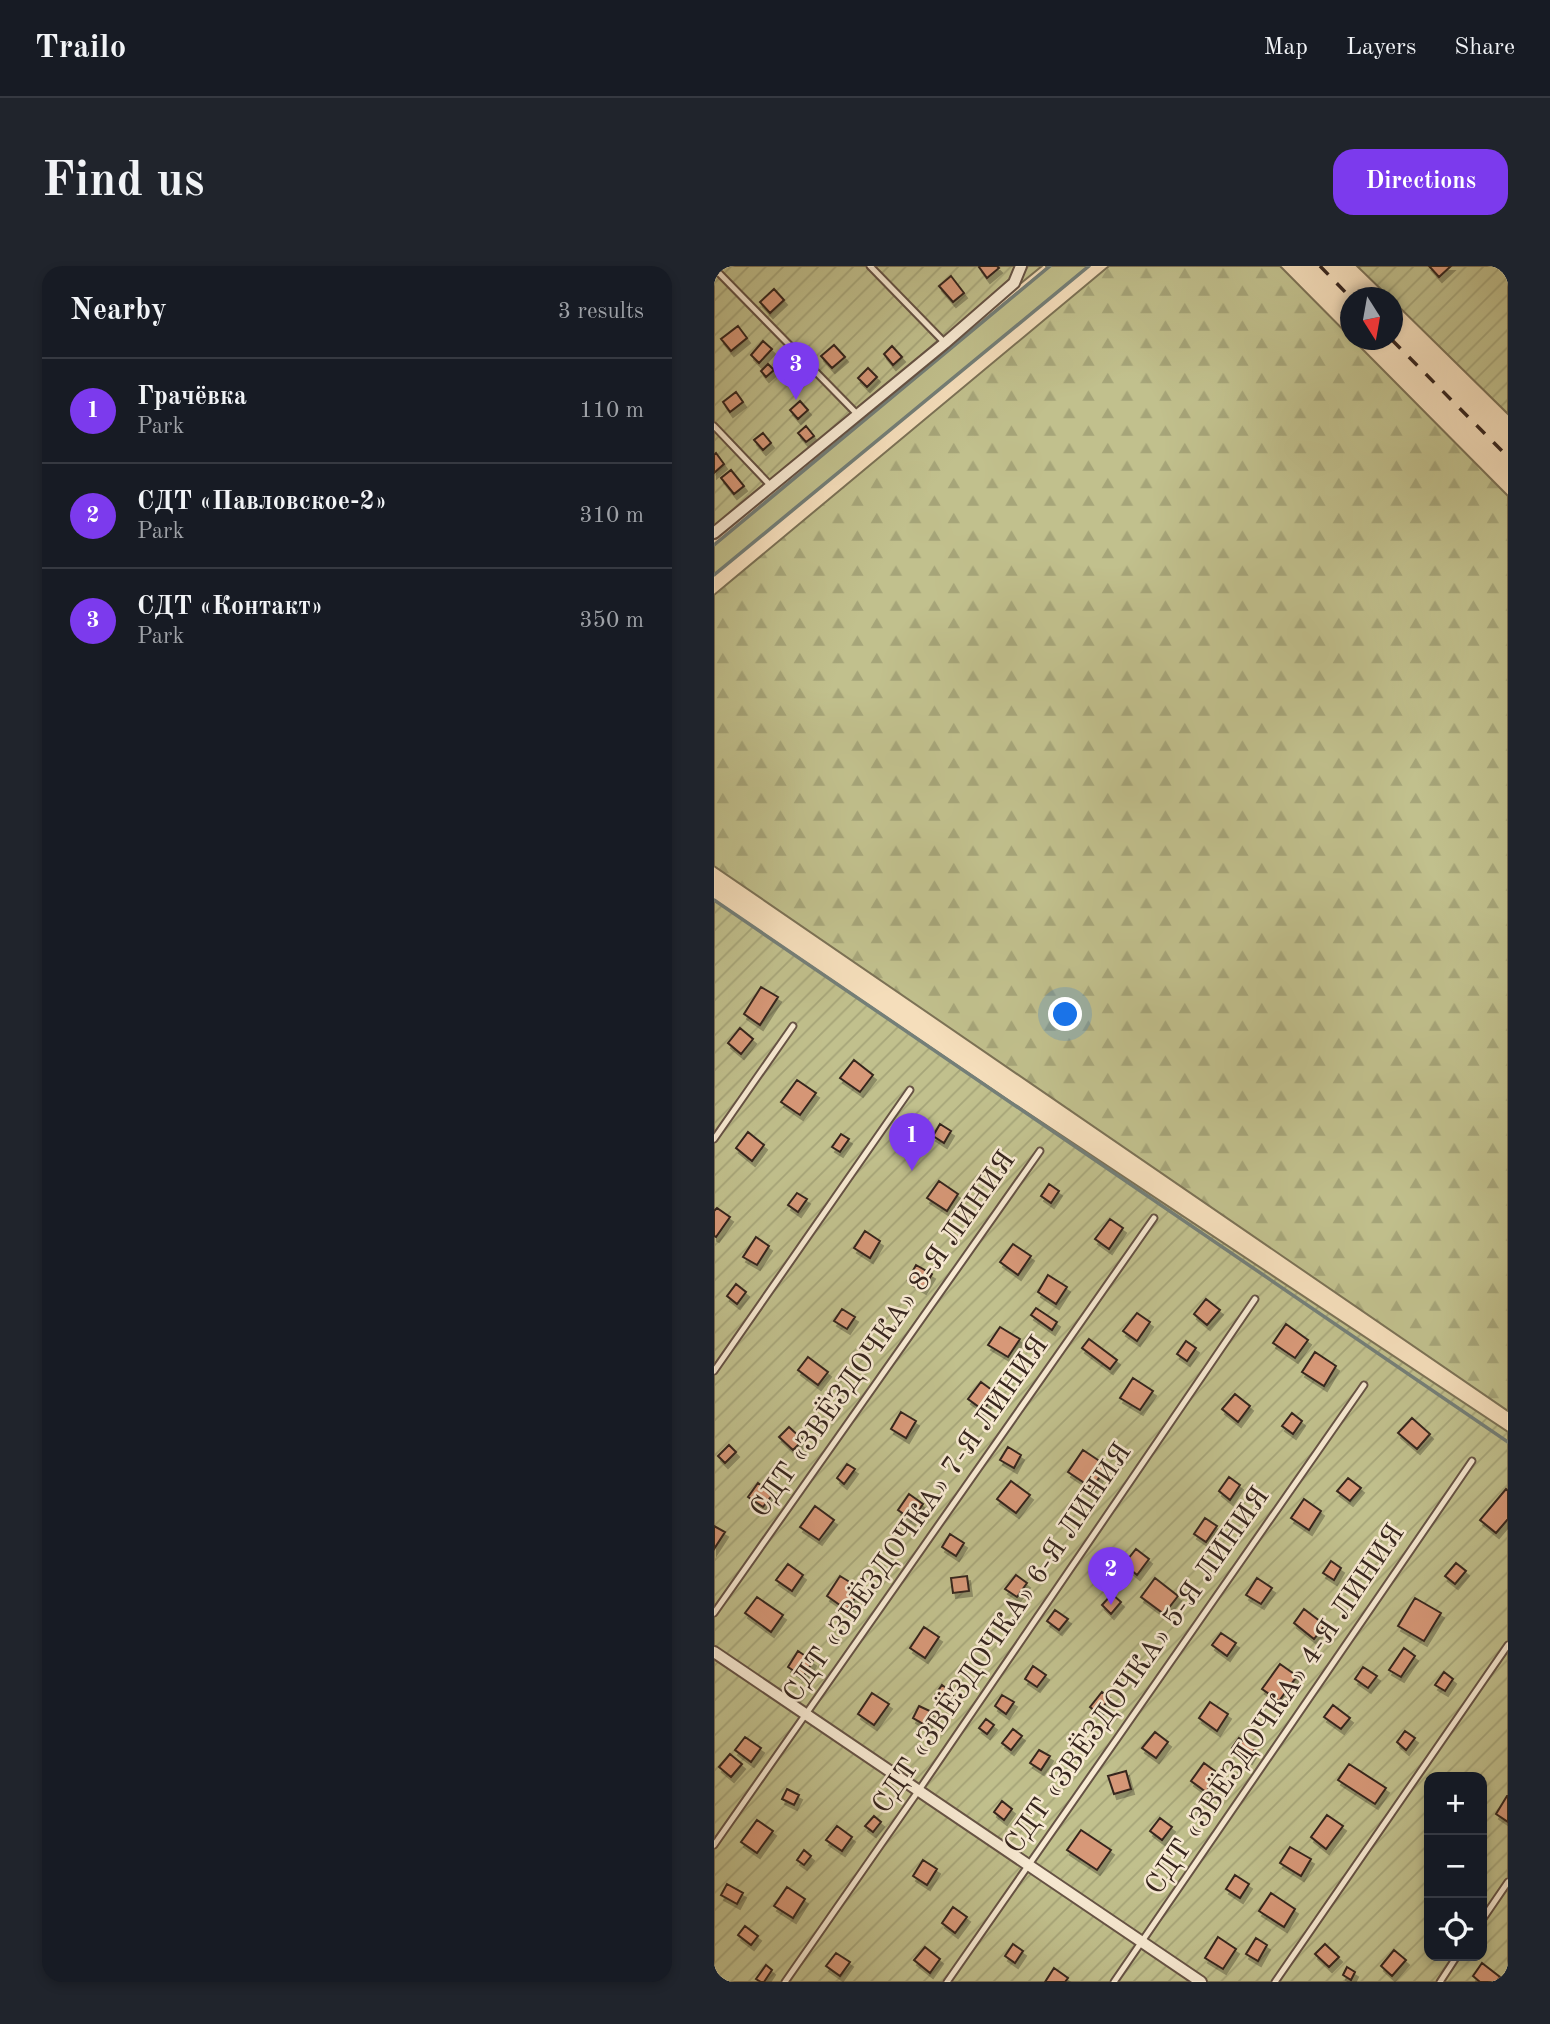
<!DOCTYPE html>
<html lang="en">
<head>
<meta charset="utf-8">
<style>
  :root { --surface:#171b24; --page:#20242c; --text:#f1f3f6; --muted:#9ea1a6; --line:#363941; --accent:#7c3aed }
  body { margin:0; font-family:"Old Standard TT",serif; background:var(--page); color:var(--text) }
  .controls { position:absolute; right:21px; bottom:21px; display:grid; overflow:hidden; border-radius:14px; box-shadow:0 4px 10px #0003 }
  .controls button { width:63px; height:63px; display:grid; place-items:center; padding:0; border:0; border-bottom:2px solid var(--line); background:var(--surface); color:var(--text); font:35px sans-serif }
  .compass { position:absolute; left:626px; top:21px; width:63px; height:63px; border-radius:50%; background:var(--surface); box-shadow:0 4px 10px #0003; rotate:169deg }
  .you { position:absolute; left:352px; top:749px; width:24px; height:24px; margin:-18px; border:5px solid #fff; border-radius:50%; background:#1a73e8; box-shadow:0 0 0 10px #1a73e833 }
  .badge { display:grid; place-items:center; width:46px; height:46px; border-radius:50%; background:var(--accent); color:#fff; font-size:23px; font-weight:700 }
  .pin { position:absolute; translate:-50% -58px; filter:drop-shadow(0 2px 4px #0008) }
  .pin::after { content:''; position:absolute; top:37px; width:24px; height:21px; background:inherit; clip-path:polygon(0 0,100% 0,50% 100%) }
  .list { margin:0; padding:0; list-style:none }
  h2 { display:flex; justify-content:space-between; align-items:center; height:91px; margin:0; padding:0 28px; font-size:30px }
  h2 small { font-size:23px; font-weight:400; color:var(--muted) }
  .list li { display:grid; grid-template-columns:46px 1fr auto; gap:21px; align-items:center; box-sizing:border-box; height:105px; padding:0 28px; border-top:2px solid var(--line) }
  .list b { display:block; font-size:26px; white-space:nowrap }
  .list p { margin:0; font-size:23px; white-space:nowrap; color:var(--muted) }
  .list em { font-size:23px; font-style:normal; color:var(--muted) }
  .icon { flex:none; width:38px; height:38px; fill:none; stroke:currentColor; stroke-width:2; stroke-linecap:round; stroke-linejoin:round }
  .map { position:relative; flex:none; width:794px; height:1716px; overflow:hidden; border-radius:21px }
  header { display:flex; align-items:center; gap:42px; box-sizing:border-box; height:98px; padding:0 35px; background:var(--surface); border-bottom:2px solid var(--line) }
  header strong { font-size:33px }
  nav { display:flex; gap:38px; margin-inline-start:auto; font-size:24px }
  .intro { display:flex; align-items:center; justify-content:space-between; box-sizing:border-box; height:168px; padding:0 42px }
  h1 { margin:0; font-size:49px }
  .button { padding:18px 32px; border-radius:21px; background:var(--accent); color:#fff; font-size:24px; font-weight:700 }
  main { display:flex; gap:42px; padding:0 42px }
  aside { flex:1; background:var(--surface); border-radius:21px; box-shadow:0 4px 10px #0003 }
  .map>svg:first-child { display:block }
</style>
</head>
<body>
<header>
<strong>Trailo</strong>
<nav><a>Map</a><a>Layers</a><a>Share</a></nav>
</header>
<div class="intro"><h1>Find us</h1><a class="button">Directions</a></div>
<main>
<aside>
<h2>Nearby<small>3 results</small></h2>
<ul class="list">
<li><span class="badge">1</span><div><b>Грачёвка</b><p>Park</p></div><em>110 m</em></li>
<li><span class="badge">2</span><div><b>СДТ «Павловское-2»</b><p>Park</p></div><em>310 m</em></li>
<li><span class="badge">3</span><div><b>СДТ «Контакт»</b><p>Park</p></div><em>350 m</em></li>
</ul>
</aside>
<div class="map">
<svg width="794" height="1716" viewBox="0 0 794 1716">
  <defs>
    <pattern id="forest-firs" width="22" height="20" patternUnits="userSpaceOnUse" patternTransform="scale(1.75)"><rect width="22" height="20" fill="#c1c08d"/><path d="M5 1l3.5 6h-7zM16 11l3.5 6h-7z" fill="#a6a579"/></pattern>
    <pattern id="garden-furrows" width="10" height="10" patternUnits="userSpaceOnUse" patternTransform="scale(1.75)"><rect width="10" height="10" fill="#c1c08d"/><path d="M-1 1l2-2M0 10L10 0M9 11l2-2" fill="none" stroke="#a6a579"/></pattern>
    <filter id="shadow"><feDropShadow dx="3" dy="5" stdDeviation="0" flood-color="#0004"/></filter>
  </defs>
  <rect width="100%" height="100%" fill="#f5debb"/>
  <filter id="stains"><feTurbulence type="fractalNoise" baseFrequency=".00286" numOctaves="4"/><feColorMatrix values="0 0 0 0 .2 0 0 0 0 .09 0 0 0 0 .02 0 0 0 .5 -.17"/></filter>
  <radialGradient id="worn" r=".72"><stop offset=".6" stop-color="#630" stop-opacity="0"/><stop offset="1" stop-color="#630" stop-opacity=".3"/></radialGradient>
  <!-- grass -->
  <path fill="#c1c08d" stroke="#7c7256" stroke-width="2" d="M332,0H375L0,309V279L333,2Z"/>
  <!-- forest -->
  <path fill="url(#forest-firs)" stroke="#7c7256" stroke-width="2" d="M395,0H566L794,230V1145L0,600V329Z"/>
  <!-- garden -->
  <path fill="url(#garden-furrows)" stroke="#7c7256" stroke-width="2" fill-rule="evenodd" d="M0,0H328L0,269Z
    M643,0H794V148L679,35L678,32L675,31Z
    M0,634L294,834L794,1166V1716H0ZM715,1511H768V1690H715Z"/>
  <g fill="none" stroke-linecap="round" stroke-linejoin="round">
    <!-- stream -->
    <path stroke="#747f78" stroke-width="3.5" d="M0,279L336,0
      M0,309L375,0
      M0,634L794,1176"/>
  </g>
  <!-- building -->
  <path fill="#d79878" stroke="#36251e" stroke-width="2" filter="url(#shadow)" d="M266,0H283L285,2L273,12L265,1Z
    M715,0H737L725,11Z
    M237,10L250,27L239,36L225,20Z
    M60,23L70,34L56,47L46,36Z
    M24,60L33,72L17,85L7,73Z
    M49,75L58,83L45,97L37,89Z
    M120,79L131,91L118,102L107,90Z
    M178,80L188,91L179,99L170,88Z
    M54,98L60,104L52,111L47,105Z
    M154,102L163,111L153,121L144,112Z
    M22,126L29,136L16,146L9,136Z
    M86,135L94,144L84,153L76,144Z
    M92,160L100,170L92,176L84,167Z
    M49,167L57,177L49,184L40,174Z
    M2,187L10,198L0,207V189Z
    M17,204L30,220L20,228L7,212Z
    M47,721L64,731L46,759L30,748Z
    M26,762L39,773L27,788L14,777Z
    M140,794L159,809L146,826L126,812Z
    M83,814L102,827L86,849L67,836Z
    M226,858L237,865L230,877L219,870Z
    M34,866L50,879L38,895L22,882Z
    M127,868L135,873L126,886L118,881Z
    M225,915L244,928L233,945L213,932Z
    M335,918L345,925L337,937L327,930Z
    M83,927L93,933L84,946L74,939Z
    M3,942L16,951L2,971L0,970V945Z
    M396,953L409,962L395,983L381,973Z
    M151,965L166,975L156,992L140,982Z
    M42,971L55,980L43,999L29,991Z
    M299,978L317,990L304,1009L286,996Z
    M202,999L218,1008L209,1023L194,1014Z
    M334,1009L353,1021L342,1038L324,1026Z
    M22,1018L32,1026L23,1038L13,1030Z
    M492,1033L506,1044L493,1059L480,1048Z
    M322,1042L343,1056L338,1064L317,1049Z
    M128,1043L141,1051L133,1063L120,1055Z
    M423,1047L436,1056L423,1075L409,1065Z
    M572,1058L594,1074L581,1092L559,1077Z
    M286,1061L306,1073L294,1091L274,1079Z
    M375,1073L403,1094L396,1103L368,1082Z
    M472,1075L482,1082L473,1095L463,1088Z
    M601,1086L622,1100L610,1120L588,1106Z
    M94,1091L114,1106L104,1119L84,1104Z
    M419,1112L439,1125L426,1144L406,1132Z
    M267,1116L282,1127L269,1144L254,1133Z
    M521,1128L536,1140L524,1156L508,1143Z
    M187,1146L202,1155L192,1172L177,1163Z
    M578,1147L588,1155L579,1168L568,1160Z
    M698,1152L716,1168L703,1183L684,1167Z
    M75,1161L89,1174L79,1184L65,1171Z
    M15,1179L22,1186L11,1197L4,1190Z
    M294,1181L307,1189L300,1202L286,1194Z
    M369,1184L393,1200L378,1222L354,1206Z
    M133,1198L141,1203L130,1218L123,1212Z
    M515,1211L526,1219L516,1234L505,1225Z
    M634,1212L647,1222L636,1235L623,1225Z
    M297,1215L316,1229L302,1247L283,1233Z
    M44,1217L59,1228L49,1241L34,1231Z
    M792,1223L794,1225V1253L782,1267L766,1254Z
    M195,1228L209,1238L198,1254L184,1244Z
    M590,1233L607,1245L595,1264L577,1252Z
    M101,1240L120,1254L105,1274L86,1261Z
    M491,1252L503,1260L492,1276L480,1268Z
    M0,1260L11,1266L0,1283Z
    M236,1268L250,1277L242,1290L228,1281Z
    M422,1283L435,1293L423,1309L410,1298Z
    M617,1295L627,1302L620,1314L609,1307Z
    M742,1297L752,1305L741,1318L731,1310Z
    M74,1298L89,1309L78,1325L62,1314Z
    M302,1309L313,1317L303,1331L291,1323Z
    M126,1310L147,1323L133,1344L113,1330Z
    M253,1310L255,1325L239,1327L237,1312Z
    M441,1312L464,1330L450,1348L427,1331Z
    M543,1312L558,1322L547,1338L532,1329Z
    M398,1328L407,1336L397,1348L388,1339Z
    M43,1331L69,1349L57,1366L31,1347Z
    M701,1332L727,1347L710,1375L684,1360Z
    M590,1343L611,1359L600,1373L580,1357Z
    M341,1344L354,1353L345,1364L333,1355Z
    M210,1361L225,1371L211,1392L196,1382Z
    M507,1367L522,1377L513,1390L498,1379Z
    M690,1382L701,1390L687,1411L675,1404Z
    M84,1385L99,1395L89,1411L74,1401Z
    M566,1398L583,1410L565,1435L548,1423Z
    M319,1400L332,1409L323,1421L311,1413Z
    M649,1401L663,1410L654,1422L641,1413Z
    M730,1406L739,1413L731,1425L721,1419Z
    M228,1419L240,1428L231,1440L219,1432Z
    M388,1426L396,1432L384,1447L376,1441Z
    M158,1427L175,1438L160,1459L144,1448Z
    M288,1429L300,1436L292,1448L281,1440Z
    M496,1436L514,1448L503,1465L485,1452Z
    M619,1439L636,1452L627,1463L610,1451Z
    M205,1440L220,1447L213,1460L199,1452Z
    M272,1453L280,1459L273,1468L265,1462Z
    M299,1463L308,1470L297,1484L288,1477Z
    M691,1465L701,1472L692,1484L683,1476Z
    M441,1466L454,1476L442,1492L428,1482Z
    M31,1471L47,1482L37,1496L21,1484Z
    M525,1472L541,1483L535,1493L518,1482Z
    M325,1484L336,1490L327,1504L316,1497Z
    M16,1488L28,1498L17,1511L5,1501Z
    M490,1497L505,1508L492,1526L477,1515Z
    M635,1498L672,1522L661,1538L624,1514Z
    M412,1505L417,1523L400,1528L394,1510Z
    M73,1523L85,1529L80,1539L68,1533Z
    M793,1530H794V1556L782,1548Z
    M288,1535L298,1543L290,1554L280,1546Z
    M613,1549L629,1560L612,1583L597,1571Z
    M160,1550L167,1556L159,1566L151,1560Z
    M446,1552L458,1561L448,1574L436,1565Z
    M43,1554L59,1565L43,1587L27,1576Z
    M123,1560L138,1571L128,1585L112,1574Z
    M367,1564L397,1584L383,1604L353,1584Z
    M576,1581L597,1593L587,1610L566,1597Z
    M90,1584L97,1590L90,1599L83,1594Z
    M209,1594L223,1603L213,1619L199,1610Z
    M521,1609L535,1618L526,1632L512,1623Z
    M13,1618L29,1627L23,1638L7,1629Z
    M73,1621L91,1633L79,1652L60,1640Z
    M557,1627L581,1643L570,1661L545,1645Z
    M239,1641L253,1651L241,1667L228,1657Z
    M31,1660L44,1670L37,1679L24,1669Z
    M504,1671L522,1683L509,1703L491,1692Z
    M542,1672L553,1679L544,1695L532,1688Z
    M299,1678L309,1685L301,1697L291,1690Z
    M611,1678L625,1691L615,1701L601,1688Z
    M211,1681L226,1693L216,1707L200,1694Z
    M680,1684L692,1694L678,1710L667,1700Z
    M122,1687L136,1696L126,1710L112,1700Z
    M768,1697L786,1711L782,1716H766L759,1710Z
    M52,1699L58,1704L50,1716H47L42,1713Z
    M633,1701L641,1706L637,1714L629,1709Z
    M340,1702L354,1712L351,1716H331Z"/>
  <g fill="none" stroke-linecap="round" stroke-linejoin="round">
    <!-- lane casing -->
    <g stroke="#665345" stroke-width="9">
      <path id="lane" d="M156,0L231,77
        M0,2L144,149
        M0,160L57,220
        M0,873L79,760
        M0,1105L196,824
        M0,1347L326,885
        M0,1579L440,952
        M768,1654L794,1616
        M71,1716L205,1524L541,1033
        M233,1716L650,1119
        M400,1716L758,1195
        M561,1716L794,1379
        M726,1716L743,1690"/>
    </g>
    <!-- street casing -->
    <g stroke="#665345" stroke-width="14">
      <path id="street" d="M0,267L231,77L300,17L307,0
        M0,1386L487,1716"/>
    </g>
    <!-- lane -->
    <use href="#lane" stroke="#f8ead3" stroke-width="5"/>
    <!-- street -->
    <use href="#street" stroke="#f8ead3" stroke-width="10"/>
    <!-- rail -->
    <path stroke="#36251e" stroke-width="3.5" stroke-dasharray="12 12" stroke-linecap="butt" d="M606,0L637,32
      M678,74L794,191"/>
  </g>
  <g text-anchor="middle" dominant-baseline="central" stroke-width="5" stroke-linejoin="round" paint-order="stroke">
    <!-- street labels -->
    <g font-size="28" fill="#36251e" stroke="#f8ead3">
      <text transform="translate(170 1069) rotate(-55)">СДТ «ЗВЁЗДОЧКА» 8-Я ЛИНИЯ</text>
      <text transform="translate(203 1254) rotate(-55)">СДТ «ЗВЁЗДОЧКА» 7-Я ЛИНИЯ</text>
      <text transform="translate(289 1363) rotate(-56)">СДТ «ЗВЁЗДОЧКА» 6-Я ЛИНИЯ</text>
      <text transform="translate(424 1405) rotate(-55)">СДТ «ЗВЁЗДОЧКА» 5-Я ЛИНИЯ</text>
      <text transform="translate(562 1444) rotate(-56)">СДТ «ЗВЁЗДОЧКА» 4-Я ЛИНИЯ</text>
    </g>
  </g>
  <rect width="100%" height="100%" filter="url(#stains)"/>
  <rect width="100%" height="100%" fill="url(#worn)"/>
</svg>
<div class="controls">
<button>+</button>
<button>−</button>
<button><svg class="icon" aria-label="locate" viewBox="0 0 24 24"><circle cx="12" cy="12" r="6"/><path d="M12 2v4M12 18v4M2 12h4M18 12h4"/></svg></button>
</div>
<svg class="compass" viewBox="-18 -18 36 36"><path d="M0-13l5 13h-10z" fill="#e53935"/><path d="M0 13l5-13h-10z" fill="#9ea1a6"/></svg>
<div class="you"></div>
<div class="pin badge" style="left:198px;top:905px">1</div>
<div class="pin badge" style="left:397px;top:1339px">2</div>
<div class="pin badge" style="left:82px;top:134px">3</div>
</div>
</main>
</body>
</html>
